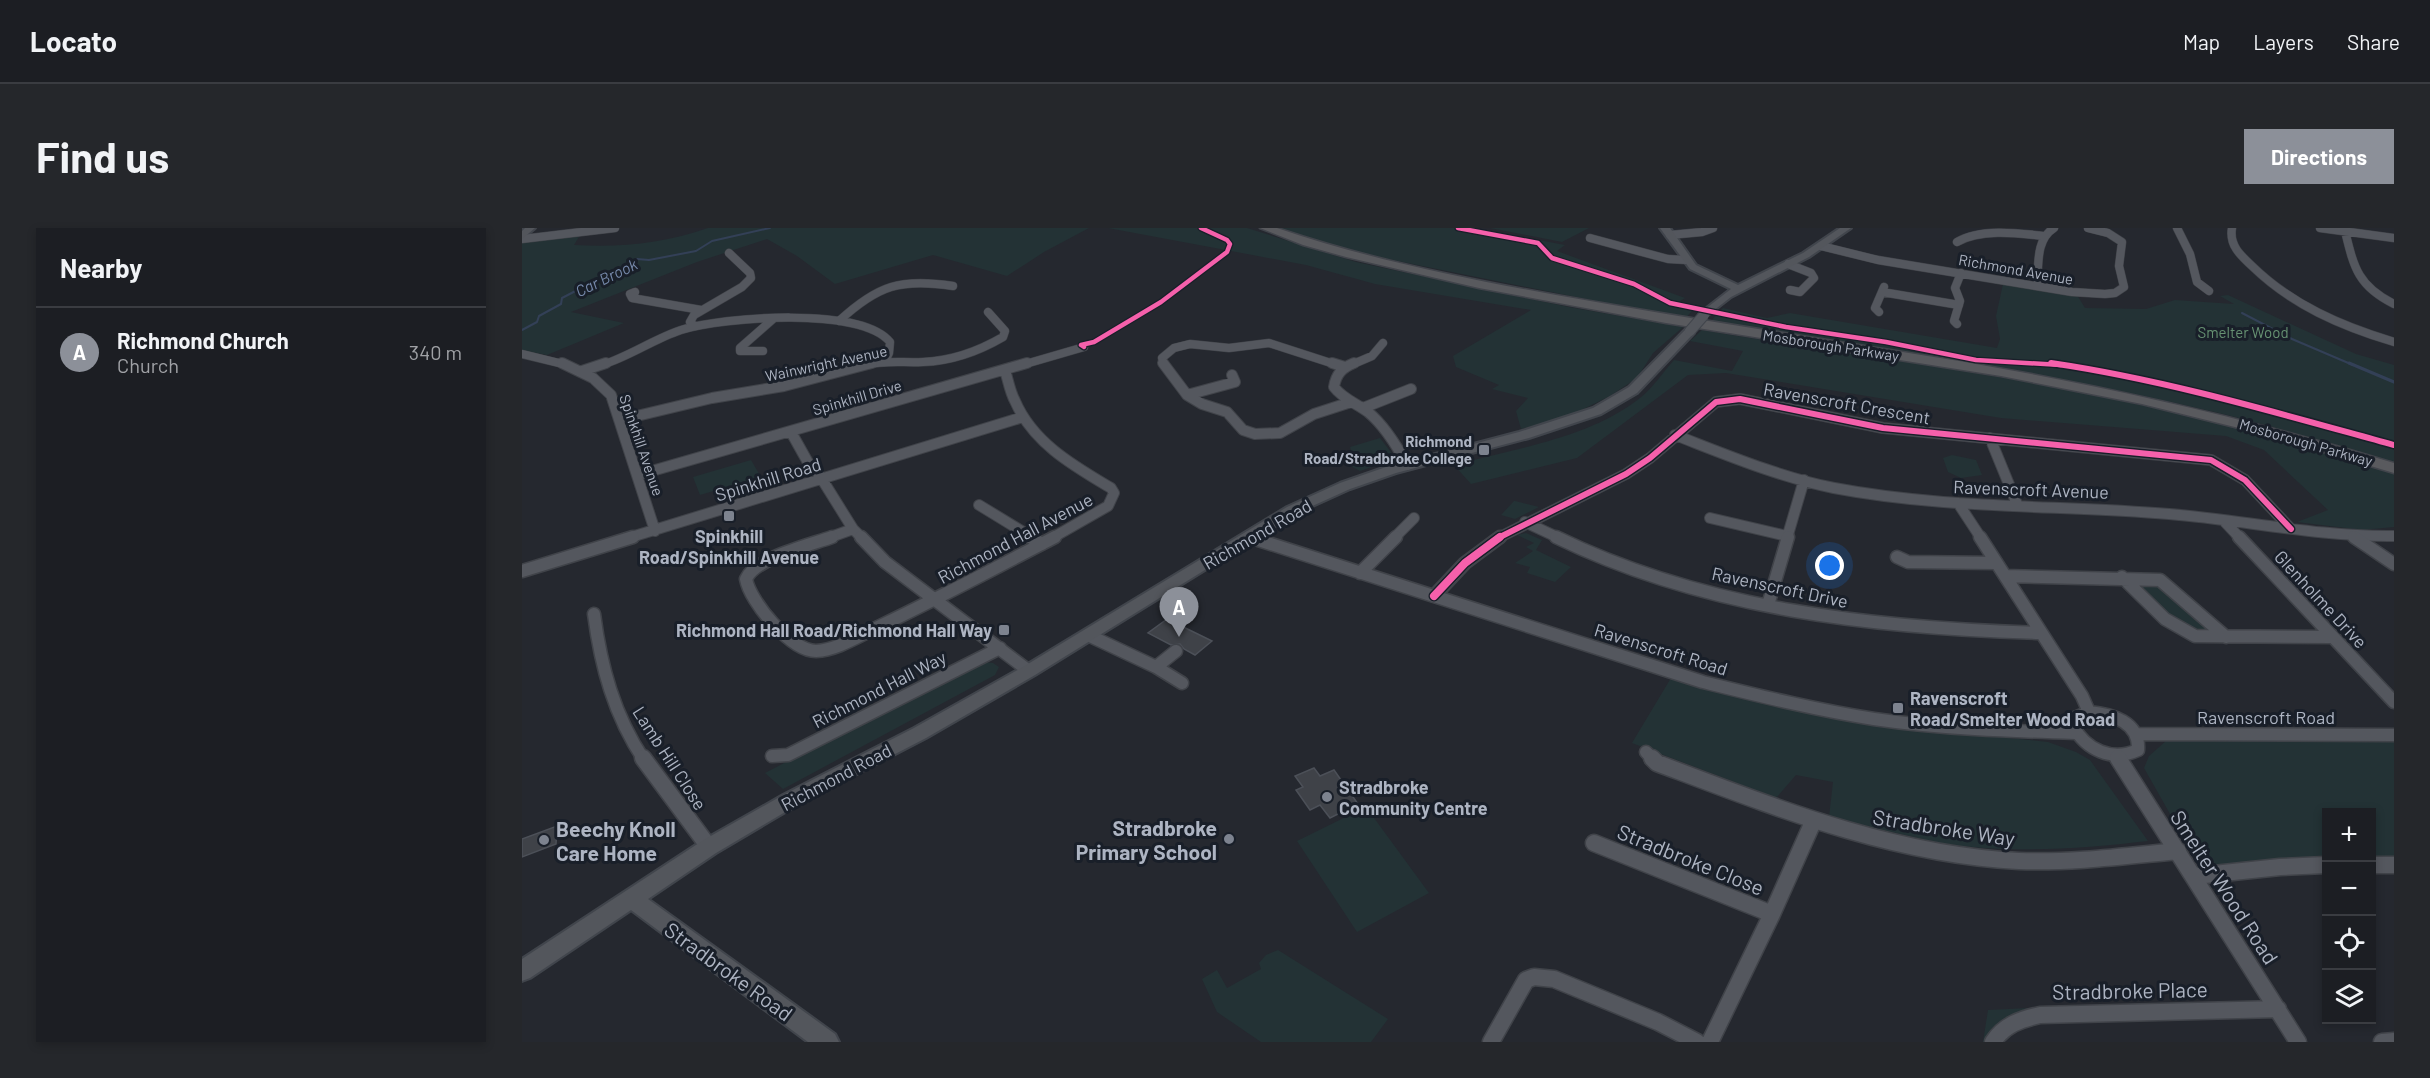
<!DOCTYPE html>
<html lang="en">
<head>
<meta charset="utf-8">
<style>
  :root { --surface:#1c1e23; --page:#25272b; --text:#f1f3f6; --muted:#a0a2a6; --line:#3a3c41; --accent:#8c9099 }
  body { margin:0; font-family:Barlow,sans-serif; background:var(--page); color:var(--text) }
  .controls { position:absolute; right:18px; bottom:18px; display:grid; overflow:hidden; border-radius:0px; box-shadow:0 3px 9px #0003 }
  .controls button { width:54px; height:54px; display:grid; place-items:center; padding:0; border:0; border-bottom:2px solid var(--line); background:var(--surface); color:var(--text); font:30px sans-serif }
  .you { position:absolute; left:1308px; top:338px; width:21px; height:21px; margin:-15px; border:4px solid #fff; border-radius:50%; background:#1a73e8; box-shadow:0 0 0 9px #1a73e833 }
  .badge { display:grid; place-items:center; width:39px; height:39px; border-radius:50%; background:var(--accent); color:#fff; font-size:20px; font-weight:700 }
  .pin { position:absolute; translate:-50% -50px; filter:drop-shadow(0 2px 3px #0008) }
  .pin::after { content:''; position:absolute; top:32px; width:21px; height:18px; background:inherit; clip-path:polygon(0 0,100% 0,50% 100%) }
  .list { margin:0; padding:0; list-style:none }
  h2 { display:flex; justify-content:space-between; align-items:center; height:78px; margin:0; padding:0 24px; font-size:26px }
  h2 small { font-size:20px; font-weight:400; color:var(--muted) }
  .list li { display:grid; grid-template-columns:39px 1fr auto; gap:18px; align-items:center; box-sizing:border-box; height:90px; padding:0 24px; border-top:2px solid var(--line) }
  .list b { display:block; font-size:22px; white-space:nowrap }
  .list p { margin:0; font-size:20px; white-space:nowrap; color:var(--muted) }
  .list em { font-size:20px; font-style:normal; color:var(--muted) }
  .icon { flex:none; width:33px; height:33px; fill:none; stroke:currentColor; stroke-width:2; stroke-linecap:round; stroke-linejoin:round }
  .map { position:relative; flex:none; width:1872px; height:814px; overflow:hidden; border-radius:0px }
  header { display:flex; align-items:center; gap:36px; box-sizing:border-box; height:84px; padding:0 30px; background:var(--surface); border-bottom:2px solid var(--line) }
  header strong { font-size:28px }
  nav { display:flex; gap:33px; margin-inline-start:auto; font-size:21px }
  .intro { display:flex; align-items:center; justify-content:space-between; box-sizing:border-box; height:144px; padding:0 36px }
  h1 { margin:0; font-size:42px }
  .button { padding:15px 27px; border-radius:0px; background:var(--accent); color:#fff; font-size:21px; font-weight:700 }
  main { display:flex; gap:36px; padding:0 36px }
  aside { flex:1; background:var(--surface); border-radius:0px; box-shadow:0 3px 9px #0003 }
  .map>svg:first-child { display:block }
</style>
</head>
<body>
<header>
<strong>Locato</strong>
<nav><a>Map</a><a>Layers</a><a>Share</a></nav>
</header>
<div class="intro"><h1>Find us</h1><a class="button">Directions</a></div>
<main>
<aside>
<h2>Nearby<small></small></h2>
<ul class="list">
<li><span class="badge">A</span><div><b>Richmond Church</b><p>Church</p></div><em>340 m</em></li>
</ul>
</aside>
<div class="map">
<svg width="1872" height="814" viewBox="0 0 1872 814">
  <rect width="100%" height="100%" fill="#25282f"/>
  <!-- green -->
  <path fill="#233235" d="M186,0H567L522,24L485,48L411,27L313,56L275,28L245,11L175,34L49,84L102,95L25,127L0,122V13L58,7L52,17C98,20 143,15 186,0Z
    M586,0H725L834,34L1047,79L1161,99L1131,125L1115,150L1088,168L1043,190L999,201L994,183L1006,170L970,161L977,157L934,139L931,128L1009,82L853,56L784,37Z
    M753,0H953L1043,17L1035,23L1163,70L1158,73L1175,77L1163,91L826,23Z
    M968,0H1067L1040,14Z
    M1481,56L1555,67L1563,80L1624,81L1653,72L1712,76L1698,68L1706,67L1834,126L1872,137V235C1807,215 1742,195 1675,180C1515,143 1351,120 1188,94L1201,80L1245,90L1268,85L1475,120L1478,111L1474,88Z
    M1180,102C1317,125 1456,142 1592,171C1686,191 1780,216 1872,246V299L1840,302L1775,294L1806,282L1742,222L1704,208L1479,190L1204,145L1166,147L1055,230L949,256L932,237C993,220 1066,211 1118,170C1131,160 1141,144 1152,132L1210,143L1221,123L1168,113Z
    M858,210L871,227L870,232L838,243L815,231L830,226L828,219Z
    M1430,227L1454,232L1460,247L1439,250L1426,244L1421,230Z
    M229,232L239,249L178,267L171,249Z
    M992,273H993L1017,279L993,291L979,287Z
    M1004,305L1020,312L1014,322L1049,339L1033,354L1005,345L1008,339L993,335L1011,323L1004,319L1012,315L995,307Z
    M1616,353L1637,354L1688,402L1683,405L1659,399L1617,360Z
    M461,434L471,435L477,439L473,447L261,561L243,545L431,447Z
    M1149,450L1354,496L1526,514L1554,524L1568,532L1626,613C1558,621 1486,626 1419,615C1381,608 1344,597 1307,589L1311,554L1274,547L1254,570L1110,515Z
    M1872,511V632L1850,631V584H1804V631L1678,639L1622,540L1627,528L1644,513Z
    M844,579L907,665L835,704L775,613Z
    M756,722L866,791L849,814H739L695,784L680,751L695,742L705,760L739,741L737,735L744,727Z
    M1507,780L1509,783L1467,814H1461L1466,782Z"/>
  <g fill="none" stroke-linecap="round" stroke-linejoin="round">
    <!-- stream-far1 -->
    <path stroke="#334057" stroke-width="2" d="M1720,85L1770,111L1831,137
      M0,102L15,94L17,88L39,76L40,70L115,31L127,32L174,23L190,13L248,0"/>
    <!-- stream -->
    <path stroke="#334057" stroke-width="3" d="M1827,135L1872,154"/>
  </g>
  <!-- building -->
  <path fill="#3f4248" stroke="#4c5058" stroke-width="1.5" d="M645,391L690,413L673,427L662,421L658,416L649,417L626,405Z
    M792,540L798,548L812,542L836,576L808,590L798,577L788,582L774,562L781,559L773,548Z
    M35,598L34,616L0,629V611Z"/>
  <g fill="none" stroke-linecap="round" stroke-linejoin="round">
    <!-- street-far3 casing -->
    <g stroke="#404349" stroke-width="9">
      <path id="street-far3" d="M1655,0L1668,26L1675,54L1687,63
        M1710,0C1707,17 1718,27 1730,38C1770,77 1819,98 1872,114
        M1798,0L1872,10
        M1823,3C1832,40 1836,58 1872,76
        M1148,7L1180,4L1191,0
        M1068,10L1146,31L1164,32
        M0,11L93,0
        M1435,14C1458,0 1496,5 1522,8
        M1299,18L1356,32L1550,64L1583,66L1593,65L1602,59L1597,38L1600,14L1586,5L1566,0
        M1266,36L1289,45L1292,50L1278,64L1268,62
        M1515,58C1517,38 1513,12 1532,0
        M113,64L108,66L110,70L179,82
        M1360,64L1437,77
        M1357,84L1353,80L1362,59
        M317,93C356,57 379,50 431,58
        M1435,96L1432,93L1438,73L1433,60L1439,45
        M173,98L168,94L172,87L220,59L229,50L228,45L207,25
        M241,123H218V120L251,91
        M0,126L45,137
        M80,137C108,128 132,111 159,102C201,89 339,78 368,114L367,125L363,133
        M344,137C362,132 382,135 401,134C428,133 457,123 481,109L483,103L466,84
        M500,137L562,119
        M642,137L640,130L652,120L668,116L707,120L747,115L815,137
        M829,137L850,128L861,115"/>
    </g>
    <!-- street-far2 casing -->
    <g stroke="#404349" stroke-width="12">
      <path id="street-far2" d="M40,135L71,150L89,167L133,303
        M641,135L665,167L680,176L705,184L721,202L733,206L758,205L792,186L829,174
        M810,135L823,139
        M832,135C820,140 814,146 812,159C821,171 834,175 846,184C863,198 875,218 885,237
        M483,142C486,152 488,164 493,173C511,215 552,238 589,260L592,265L586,278L530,310
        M60,143L84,135
        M665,167L713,154L710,147
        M841,180L889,161
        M98,192L190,170L262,158L350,135
        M269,204L288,238L298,248L331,301L340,310
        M1153,207C1205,227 1257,249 1312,260C1422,281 1535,277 1647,286C1722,292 1796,309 1872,308
        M1468,210L1495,276
        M116,247L505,135
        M1436,275L1459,310
        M457,277L511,310
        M1188,290L1265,308
        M1701,292L1718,310
        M1003,294L1037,310
        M727,309L731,310
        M1832,309L1834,310
        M106,310L501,189
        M306,310L331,301
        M872,310L892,290
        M976,310L1104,246L1128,230L1194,174L1218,171L1361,200L1689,232L1723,252L1769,301
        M1265,310L1282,252"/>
    </g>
    <!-- street-far1 casing -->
    <g stroke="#404349" stroke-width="15">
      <path id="street-far1" d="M310,309C288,317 233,330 224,351C228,374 269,423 294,423C316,422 338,407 358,398C417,370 475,339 533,309
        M339,309L363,334L507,443
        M508,309L520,316
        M727,309L1181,454C1238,468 1294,482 1352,491C1419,501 1487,503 1554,505
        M1034,309C1184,382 1353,400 1518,405
        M1458,309L1560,468L1567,484
        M1717,309L1872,474
        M1832,309L1872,336
        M1375,329L1386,334L1474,335
        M0,343L111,309
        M838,345L874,309
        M1483,348L1638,352L1704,409
        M1600,349L1643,391L1673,408L1810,409
        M912,368L943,335L978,309
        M1246,377L1266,309
        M72,386C79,439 92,487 122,532
        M566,407L634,439L660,455
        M634,439L654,423
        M1567,484C1590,486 1618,494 1616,522C1590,534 1564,522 1551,498L1553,490Z
        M1615,506L1872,507
        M1124,524L1132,532
        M1594,527L1597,532
        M250,528L266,527L478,420"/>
    </g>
    <!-- street casing -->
    <g stroke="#404349" stroke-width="19">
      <path id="street" d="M121,530L187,619
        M1130,530L1135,535C1252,579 1371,627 1497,633C1550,635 1603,628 1656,623
        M1596,530L1776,814
        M1072,615L1250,686
        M1850,637H1872
        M1673,648L1758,639L1804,637
        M969,814L1004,752L1012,749L1032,751L1136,794L1175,814
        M1188,814L1250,686L1291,594
        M1471,814C1482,797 1499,791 1518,787L1756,781
        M1860,814L1872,813"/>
    </g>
    <!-- secondary casing -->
    <g stroke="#41454c" stroke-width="4">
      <path id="secondary" d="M3,0H13L0,11V3Z
        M1138,0H1148L1174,37L1216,57L1281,25L1318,0H1329L1287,29L1209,69L1182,90L1177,87L1178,85L1209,61L1168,41Z
        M1168,100L1172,101V105L1115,165L1079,186L1007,210L874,245L828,261L775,285L513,447L404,510L275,577L194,625L126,671L313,806L317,814H286L109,682L8,750L0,753V731L180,613L261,567L392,500L501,439L765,279L818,255L864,239L997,204L1071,180L1107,159L1164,101Z"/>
    </g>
    <!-- highway casing -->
    <g stroke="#41444b" stroke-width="3">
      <path id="highway" d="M738,0H755C846,31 940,50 1034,67C1145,87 1257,104 1368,122C1539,148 1706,184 1872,235V245L1741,206L1620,176L1479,148L1144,95L957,60L824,29L781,17Z"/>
    </g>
    <!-- street-far3 -->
    <use href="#street-far3" stroke="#54575e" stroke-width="8"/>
    <!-- street-far2 -->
    <use href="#street-far2" stroke="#54575e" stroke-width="10"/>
    <!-- street-far1 -->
    <use href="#street-far1" stroke="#54575e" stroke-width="12"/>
    <!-- street -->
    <use href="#street" stroke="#54575e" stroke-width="16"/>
    <!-- secondary -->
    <use href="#secondary" fill="#53565c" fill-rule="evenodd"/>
    <!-- highway -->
    <use href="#highway" fill="#595a5e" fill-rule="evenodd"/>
    <!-- secondary-bridge casing -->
    <g stroke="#41454c" stroke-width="12" stroke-linecap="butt">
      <path id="secondary-bridge" d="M1168,103L1182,87"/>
    </g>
    <!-- secondary-bridge -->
    <use href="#secondary-bridge" stroke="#53565c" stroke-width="10"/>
    <!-- cycleway-far2 casing -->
    <g stroke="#191f29" stroke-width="7">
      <path id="cycleway-far2" d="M936,0L1016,15L1030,30L1112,56L1148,75L1264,99L1364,114L1454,132L1539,137
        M562,119L559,117L572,114L639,74L705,24L708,16L705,12L679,0"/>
    </g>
    <!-- cycleway-far1 casing -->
    <g stroke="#191f29" stroke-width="9">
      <path id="cycleway-far1" d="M1529,135C1645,152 1759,186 1872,217
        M976,310L1104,246L1128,230L1194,174L1218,171L1361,200L1689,232L1723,252L1769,301"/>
    </g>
    <!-- cycleway casing -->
    <g stroke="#191f29" stroke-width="11">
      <path id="cycleway" d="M912,368L943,335L978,309"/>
    </g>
    <!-- cycleway-far2 -->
    <use href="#cycleway-far2" stroke="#f560ab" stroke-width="4.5"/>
    <!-- cycleway-far1 -->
    <use href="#cycleway-far1" stroke="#f560ab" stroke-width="6"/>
    <!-- cycleway -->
    <use href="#cycleway" stroke="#f560ab" stroke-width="8"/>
  </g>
  <!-- markers -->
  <g fill="#7d838f" stroke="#191f29" stroke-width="2">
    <rect x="956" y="216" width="12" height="12" rx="3"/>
    <rect x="201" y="282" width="12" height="12" rx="3"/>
    <rect x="476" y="396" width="12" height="12" rx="3"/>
    <rect x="1370" y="474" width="12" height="12" rx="3"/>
    <circle cx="805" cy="569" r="6"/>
    <circle cx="707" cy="611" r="6"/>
    <circle cx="22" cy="612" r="6"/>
  </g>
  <g text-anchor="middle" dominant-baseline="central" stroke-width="6" stroke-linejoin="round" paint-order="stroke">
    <!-- far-street labels -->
    <g font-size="15" fill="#adb4c2" stroke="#191f29">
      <text transform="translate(1494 41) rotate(10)">Richmond Avenue</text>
      <text transform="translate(1309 117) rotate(9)">Mosborough Parkway</text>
      <text transform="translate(304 135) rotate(-12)">Wainwright Avenue</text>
      <text transform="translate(335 169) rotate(-16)">Spinkhill Drive</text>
      <text transform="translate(1784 214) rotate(16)">Mosborough Parkway</text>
      <text transform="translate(120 217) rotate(71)">Spinkhill Avenue</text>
    </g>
    <!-- far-park labels -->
    <g font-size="15" fill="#669172" stroke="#191f29">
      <text x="1721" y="104">Smelter Wood</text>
    </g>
    <!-- far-poi labels -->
    <g font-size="15" font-weight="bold" fill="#adb4c2" stroke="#191f29" text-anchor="end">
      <text x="950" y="213">Richmond<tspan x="950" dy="17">Road/Stradbroke College</tspan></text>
    </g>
    <!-- far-water labels -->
    <g font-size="16" font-style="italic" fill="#7689aa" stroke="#191f29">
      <text transform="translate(84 49) rotate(-26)">Car Brook</text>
    </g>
    <!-- street labels -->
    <g font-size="18" fill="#adb4c2" stroke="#191f29">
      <text transform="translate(1325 175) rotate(10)">Ravenscroft Crescent</text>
      <text transform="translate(246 251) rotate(-17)">Spinkhill Road</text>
      <text transform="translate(1509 261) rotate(2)">Ravenscroft Avenue</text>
      <text transform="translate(735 306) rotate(-30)">Richmond Road</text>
      <text transform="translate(493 310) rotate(-28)">Richmond Hall Avenue</text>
      <text transform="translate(1258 359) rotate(12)">Ravenscroft Drive</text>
      <text transform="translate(1799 371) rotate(47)">Glenholme Drive</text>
      <text transform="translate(1139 421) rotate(17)">Ravenscroft Road</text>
      <text transform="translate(357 461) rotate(-27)">Richmond Hall Way</text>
      <text x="1744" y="489">Ravenscroft Road</text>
      <text transform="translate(148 530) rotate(57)">Lamb Hill Close</text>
      <text transform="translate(314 549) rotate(-28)">Richmond Road</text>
    </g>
    <!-- poi labels -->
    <g font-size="18" font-weight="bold" fill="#adb4c2" stroke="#191f29" text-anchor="start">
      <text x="207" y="308" text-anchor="middle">Spinkhill<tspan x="207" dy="21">Road/Spinkhill Avenue</tspan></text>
      <text x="470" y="402" text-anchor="end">Richmond Hall Road/Richmond Hall Way</text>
      <text x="1388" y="470">Ravenscroft<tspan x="1388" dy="21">Road/Smelter Wood Road</tspan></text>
      <text x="817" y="559">Stradbroke<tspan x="817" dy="21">Community Centre</tspan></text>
    </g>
    <!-- near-poi labels -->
    <g font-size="21" font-weight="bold" fill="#adb4c2" stroke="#191f29" text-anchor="end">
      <text x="695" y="599">Stradbroke<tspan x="695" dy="24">Primary School</tspan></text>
      <text x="34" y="600" text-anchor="start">Beechy Knoll<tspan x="34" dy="24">Care Home</tspan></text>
    </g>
    <!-- near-street labels -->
    <g font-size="21" fill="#adb4c2" stroke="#191f29">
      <text transform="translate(1422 599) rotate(9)">Stradbroke Way</text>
      <text transform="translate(1169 631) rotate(22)">Stradbroke Close</text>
      <text transform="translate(1703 659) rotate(57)">Smelter Wood Road</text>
      <text transform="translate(207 743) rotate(36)">Stradbroke Road</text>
      <text transform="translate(1608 762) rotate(-1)">Stradbroke Place</text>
    </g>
  </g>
</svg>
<div class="controls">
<button>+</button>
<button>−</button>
<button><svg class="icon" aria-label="locate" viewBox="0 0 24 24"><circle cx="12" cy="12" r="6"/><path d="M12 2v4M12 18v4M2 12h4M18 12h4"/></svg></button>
<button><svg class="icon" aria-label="layers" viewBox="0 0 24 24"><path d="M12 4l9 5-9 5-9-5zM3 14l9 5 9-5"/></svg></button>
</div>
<div class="you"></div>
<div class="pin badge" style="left:657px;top:409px">A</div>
</div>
</main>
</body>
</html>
